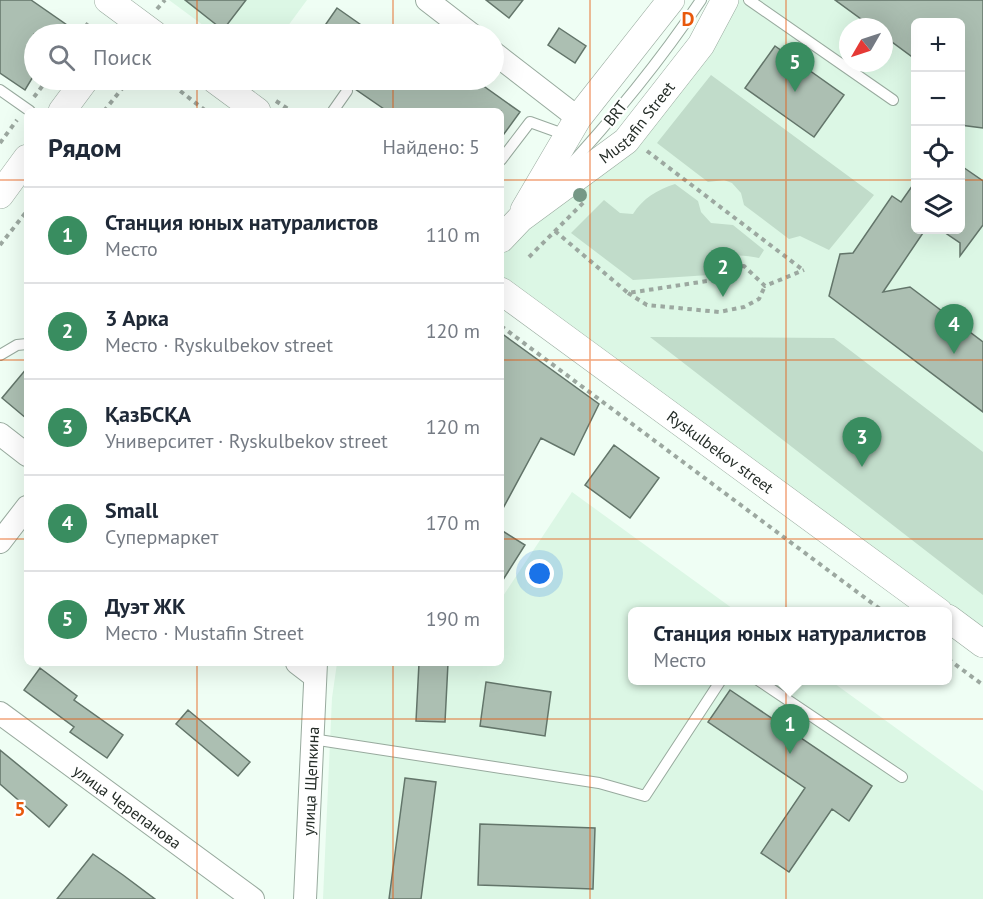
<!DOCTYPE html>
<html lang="ru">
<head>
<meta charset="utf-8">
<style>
  :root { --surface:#fff; --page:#f6f6f7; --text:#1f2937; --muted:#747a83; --line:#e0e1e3; --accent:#398d60 }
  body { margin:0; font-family:"PT Sans",sans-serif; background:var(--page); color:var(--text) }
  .controls { position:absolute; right:18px; top:18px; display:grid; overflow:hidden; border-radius:9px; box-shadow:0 6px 24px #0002 }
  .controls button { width:54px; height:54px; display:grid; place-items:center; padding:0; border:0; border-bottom:2px solid var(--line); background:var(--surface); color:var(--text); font:30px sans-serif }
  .compass { position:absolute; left:839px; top:18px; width:54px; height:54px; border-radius:50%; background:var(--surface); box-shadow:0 6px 24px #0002; rotate:231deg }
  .you { position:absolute; left:540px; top:574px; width:21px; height:21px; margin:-15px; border:4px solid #fff; border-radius:50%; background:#1a73e8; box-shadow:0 0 0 9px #1a73e833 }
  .badge { display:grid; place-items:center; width:39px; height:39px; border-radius:50%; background:var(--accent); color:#fff; font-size:20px; font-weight:700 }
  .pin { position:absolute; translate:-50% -50px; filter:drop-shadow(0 2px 3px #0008) }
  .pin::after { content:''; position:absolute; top:32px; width:21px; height:18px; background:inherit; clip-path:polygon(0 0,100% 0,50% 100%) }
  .popup { position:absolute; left:628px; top:607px; width:324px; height:78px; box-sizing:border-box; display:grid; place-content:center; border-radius:9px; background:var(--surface); filter:drop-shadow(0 2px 4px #0005); font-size:20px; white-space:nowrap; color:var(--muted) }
  .popup b { font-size:22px; color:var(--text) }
  .popup::after { content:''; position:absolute; left:50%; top:100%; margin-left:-12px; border:12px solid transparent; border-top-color:var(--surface) }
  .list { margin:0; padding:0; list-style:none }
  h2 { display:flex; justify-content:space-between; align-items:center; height:78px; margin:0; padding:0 24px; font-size:26px }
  h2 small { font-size:20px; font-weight:400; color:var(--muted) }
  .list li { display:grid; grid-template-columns:39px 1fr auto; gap:18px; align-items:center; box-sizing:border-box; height:96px; padding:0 24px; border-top:2px solid var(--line) }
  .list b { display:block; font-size:22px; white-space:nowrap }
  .list p { margin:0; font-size:20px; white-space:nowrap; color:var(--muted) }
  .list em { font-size:20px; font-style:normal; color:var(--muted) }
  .icon { flex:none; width:33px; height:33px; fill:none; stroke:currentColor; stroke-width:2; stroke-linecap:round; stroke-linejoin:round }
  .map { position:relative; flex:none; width:983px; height:899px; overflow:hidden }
  .search { position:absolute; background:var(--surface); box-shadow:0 6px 24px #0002; left:24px; top:24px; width:480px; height:66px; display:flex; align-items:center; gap:15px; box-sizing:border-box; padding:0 21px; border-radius:33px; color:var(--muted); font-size:22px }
  .panel { position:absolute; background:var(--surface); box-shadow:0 6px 24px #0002; left:24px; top:108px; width:480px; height:558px; border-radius:9px }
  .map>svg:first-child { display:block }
</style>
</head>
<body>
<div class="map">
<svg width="983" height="899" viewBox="0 0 983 899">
  <rect width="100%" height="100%" fill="#effef4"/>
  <!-- built -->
  <path fill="#dcf7e5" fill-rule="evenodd" d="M169,0H307L282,34H215Z
    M725,0H983V644L501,291V239L626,141ZM916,22H960V230H916ZM848,27H884V63H848Z
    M572,492L736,611L632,612V680L831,681L983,791V899H323L332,698L337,663H501V599Z"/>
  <!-- green -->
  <path fill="#c1dcca" d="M711,75L874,195L829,250L800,236L789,239L744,205L741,193L732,183L724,180L708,182L657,143Z
    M675,184L698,201L701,212L711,223L733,225L764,250L759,258C738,254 719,252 709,275L633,280L571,233L604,200L620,213L633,214C643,198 657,190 675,184Z
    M650,337L834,338L983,452V595Z"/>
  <!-- building -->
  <path fill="#acbfb2" stroke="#63756a" stroke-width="1.5" d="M0,0H31L80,34H34V75L25,90L0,73Z
    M185,0H246L223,30Z
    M486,0H523L509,18Z
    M835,0H983V128L960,125V22H915V59L884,36V27H872Z
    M337,8L374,34H319Z
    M559,28L586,46L575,63L548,45Z
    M775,46L844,95L814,137L745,88Z
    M342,80H475L520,112L501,138V111H387Z
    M960,165L983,181V225L960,256V243L941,230H960Z
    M915,182V230H925L883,292L910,287L983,342V412L829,296L840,254L853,253L892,196L901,202Z
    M501,333L599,404L574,455L541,438L501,512Z
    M27,368V419L2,398Z
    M614,445L659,478L630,518L585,485Z
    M501,530L525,545L501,583Z
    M419,663H448L445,722L416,721Z
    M40,668L77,696L74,700L123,735L107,758L70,732L74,727L24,690Z
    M486,682L551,692L545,736L480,726Z
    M730,690L872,786L849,821L832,809L789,872L761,853L805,788L708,722Z
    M188,710L250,762L238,776L176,724Z
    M0,750L67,805L49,827L0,784Z
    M405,778L436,782L421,899H389Z
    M480,824L595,828L593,889L478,885Z
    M93,854L123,875L155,899H57Z"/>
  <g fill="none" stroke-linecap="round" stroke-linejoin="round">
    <!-- service casing -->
    <g stroke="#98aa9e" stroke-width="12">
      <path id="service" d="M749,0L893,100
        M0,90L30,111
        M333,111L347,91
        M501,160L530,122L566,135
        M559,177C610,122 659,63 701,0
        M0,355L17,345L27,344
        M758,680L902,777
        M312,739L599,783L645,796L721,680"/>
    </g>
    <!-- minor casing -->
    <g stroke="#98aa9e" stroke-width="24">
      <g id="minor">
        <path d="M427,0L471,34"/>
        <path d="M494,53L578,118"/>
        <path d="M0,434L27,455"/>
        <path d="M0,542L27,507"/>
        <path d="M297,663L314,676"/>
        <path id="s1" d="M0,713L253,899"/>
        <path id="s2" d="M305,899L316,663"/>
      </g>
    </g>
    <!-- tertiary casing -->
    <g stroke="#98aa9e" stroke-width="28">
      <g id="tertiary">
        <path d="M108,0L154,34"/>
        <path d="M215,80L257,111"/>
        <path d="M62,111L85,80"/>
        <path d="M0,195L27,158"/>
        <path d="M524,210L578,118L671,0"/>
        <path id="s3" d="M501,239L520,219L626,141L701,45L725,0"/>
        <path id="s4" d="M501,291L939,612"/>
        <path d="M948,618L983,644"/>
      </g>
    </g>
    <!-- path -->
    <path stroke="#9ca8a0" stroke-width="4" stroke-dasharray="4.5 4.5" stroke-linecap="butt" d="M157,9L165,0
      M176,27L185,34
      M80,34L89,22
      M166,80L206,111
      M34,97L47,80
      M276,101L291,111
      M104,111L129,80
      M0,143L17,120
      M647,151L803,270
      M555,231L628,293L714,280L725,268L744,266L765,286L804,270
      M0,245L27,211
      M529,257L585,201
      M628,293L647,305L719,312L744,307L759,299L765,286
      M501,326L884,612
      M948,659L983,685"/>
    <!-- service -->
    <use href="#service" stroke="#fff" stroke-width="10"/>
    <!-- minor -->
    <use href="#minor" stroke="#fff" stroke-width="22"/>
    <!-- tertiary -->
    <use href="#tertiary" stroke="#fff" stroke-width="27"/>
  </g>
  <!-- trees -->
  <circle fill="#769886" cx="580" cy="195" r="7"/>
  <!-- grid -->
  <path fill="none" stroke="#e8590c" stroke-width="1.5" stroke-opacity="0.55" d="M197,0V34M393,0V34M590,0V899M786,0V899M197,80V111M393,80V111M0,180H27M501,180H916M960,180H983M0,360H27M501,360H983M0,539H27M501,539H983M197,663V899M393,663V899M0,719H983"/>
  <g text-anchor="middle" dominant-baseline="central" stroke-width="4.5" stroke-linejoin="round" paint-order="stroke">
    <!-- street labels -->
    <g font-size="16" fill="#252d28" stroke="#fff">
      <text transform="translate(615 113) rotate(-52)">BRT</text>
      <text stroke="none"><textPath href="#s3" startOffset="180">Mustafin Street</textPath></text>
      <text stroke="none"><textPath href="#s4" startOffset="272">Ryskulbekov street</textPath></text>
      <text stroke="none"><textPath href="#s2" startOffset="118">улица Щепкина</textPath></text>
      <text stroke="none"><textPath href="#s1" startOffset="158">улица Черепанова</textPath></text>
    </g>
  </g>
  <g font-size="20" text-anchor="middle" font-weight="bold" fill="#e8590c" stroke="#fff" stroke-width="4.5" stroke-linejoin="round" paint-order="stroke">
    <text x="688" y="26">D</text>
    <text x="20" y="816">5</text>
  </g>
</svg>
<div class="controls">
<button>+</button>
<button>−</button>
<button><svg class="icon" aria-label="locate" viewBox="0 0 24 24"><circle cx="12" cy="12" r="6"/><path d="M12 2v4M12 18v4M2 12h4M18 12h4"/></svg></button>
<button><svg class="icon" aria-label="layers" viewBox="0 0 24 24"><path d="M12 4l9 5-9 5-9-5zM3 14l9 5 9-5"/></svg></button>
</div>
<svg class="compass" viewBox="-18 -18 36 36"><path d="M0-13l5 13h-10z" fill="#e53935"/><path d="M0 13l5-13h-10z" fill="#747a83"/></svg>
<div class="you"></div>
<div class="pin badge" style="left:790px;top:754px">1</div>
<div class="popup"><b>Станция юных натуралистов</b>Место</div>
<div class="pin badge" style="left:723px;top:297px">2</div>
<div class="pin badge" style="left:862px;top:467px">3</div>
<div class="pin badge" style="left:954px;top:354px">4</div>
<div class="pin badge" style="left:795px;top:92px">5</div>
<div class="search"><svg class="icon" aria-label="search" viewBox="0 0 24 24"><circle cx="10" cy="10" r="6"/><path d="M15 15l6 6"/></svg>Поиск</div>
<section class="panel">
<h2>Рядом<small>Найдено: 5</small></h2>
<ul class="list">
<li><span class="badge">1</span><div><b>Станция юных натуралистов</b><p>Место</p></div><em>110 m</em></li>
<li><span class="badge">2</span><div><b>3 Арка</b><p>Место · Ryskulbekov street</p></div><em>120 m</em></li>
<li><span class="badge">3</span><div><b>ҚазБСҚА</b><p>Университет · Ryskulbekov street</p></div><em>120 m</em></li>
<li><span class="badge">4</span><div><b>Small</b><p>Супермаркет</p></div><em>170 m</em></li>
<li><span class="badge">5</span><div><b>Дуэт ЖК</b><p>Место · Mustafin Street</p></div><em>190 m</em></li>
</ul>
</section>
</div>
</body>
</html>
